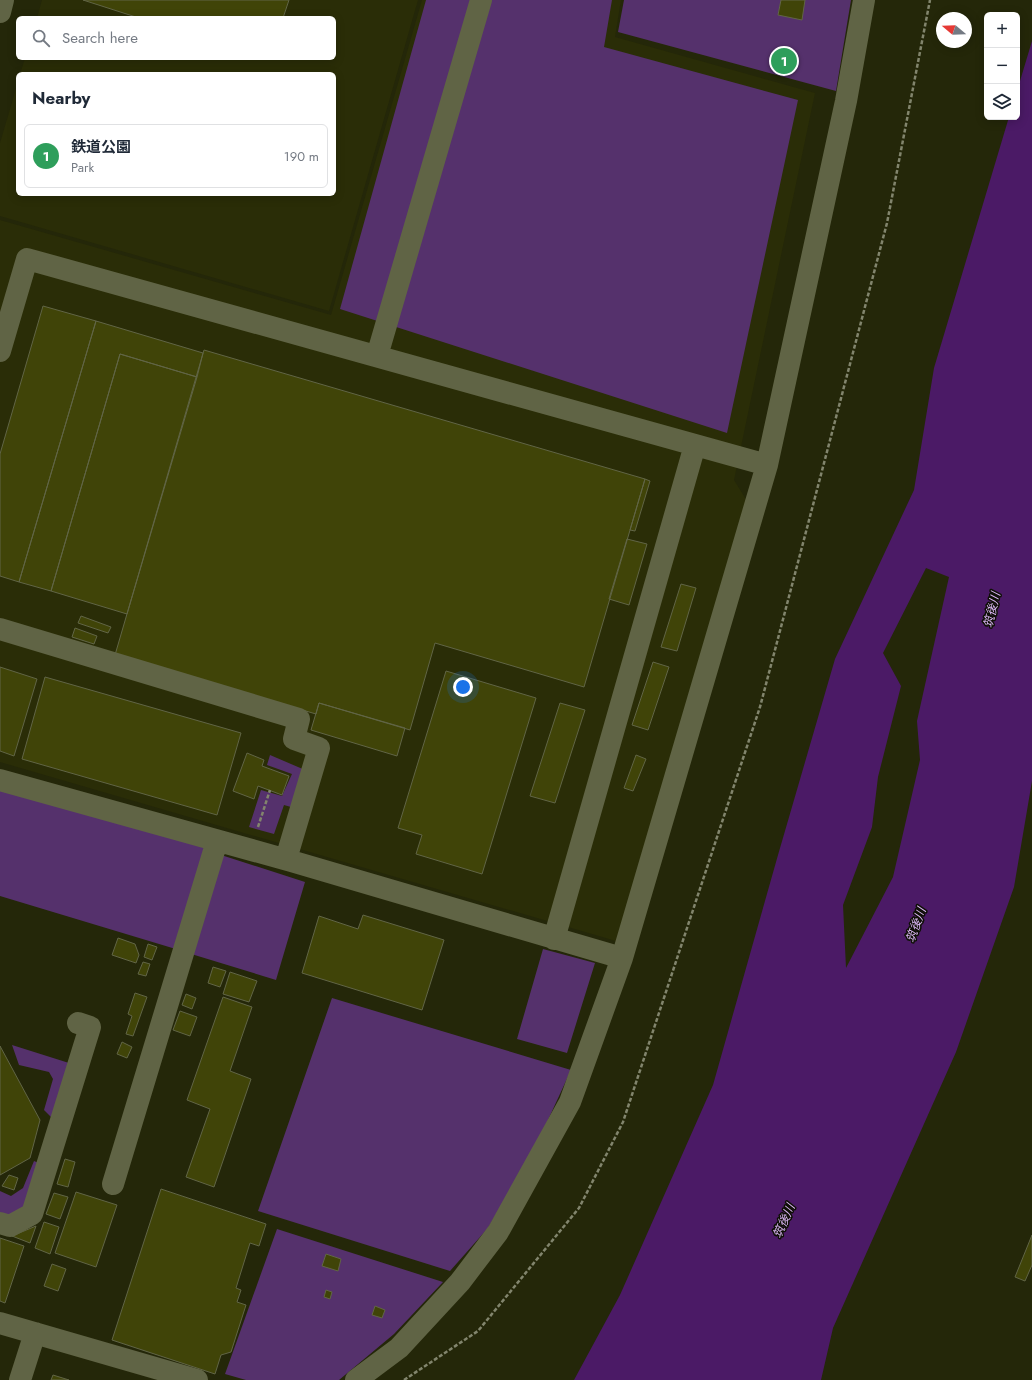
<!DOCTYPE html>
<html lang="en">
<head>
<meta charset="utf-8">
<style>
  :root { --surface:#fff; --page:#f2f2f3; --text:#1f2937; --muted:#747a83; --line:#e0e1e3; --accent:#d93025 }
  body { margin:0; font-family:Jost,"Noto Sans JP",sans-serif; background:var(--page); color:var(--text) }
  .controls { position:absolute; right:12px; top:12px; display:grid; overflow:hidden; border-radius:6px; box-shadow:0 2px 10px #0003 }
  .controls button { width:36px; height:36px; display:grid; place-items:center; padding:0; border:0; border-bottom:1px solid var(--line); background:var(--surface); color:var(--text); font:20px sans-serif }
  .compass { position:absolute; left:936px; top:12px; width:36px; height:36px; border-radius:50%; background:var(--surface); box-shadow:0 2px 10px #0003; rotate:289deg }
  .you { position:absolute; left:463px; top:687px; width:14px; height:14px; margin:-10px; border:3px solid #fff; border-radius:50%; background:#1a73e8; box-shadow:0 0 0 6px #1a73e833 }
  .badge { display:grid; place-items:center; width:26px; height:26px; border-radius:50%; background:var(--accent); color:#fff; font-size:13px; font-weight:700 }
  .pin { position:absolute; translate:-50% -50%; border:2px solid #fff; box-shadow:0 1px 4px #0006 }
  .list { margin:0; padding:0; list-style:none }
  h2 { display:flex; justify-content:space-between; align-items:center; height:52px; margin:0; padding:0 16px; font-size:17px }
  h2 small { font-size:13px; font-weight:400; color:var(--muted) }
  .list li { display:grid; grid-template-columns:26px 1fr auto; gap:12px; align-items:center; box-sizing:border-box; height:64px; margin:0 8px 8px; padding:0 8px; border:1px solid var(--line); border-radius:6px }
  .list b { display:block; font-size:15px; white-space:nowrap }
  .list p { margin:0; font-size:13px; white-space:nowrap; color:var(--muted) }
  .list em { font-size:13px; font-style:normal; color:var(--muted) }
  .icon { flex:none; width:22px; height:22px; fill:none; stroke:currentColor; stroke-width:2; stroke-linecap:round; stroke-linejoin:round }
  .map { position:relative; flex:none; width:1032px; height:1380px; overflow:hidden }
  .search { position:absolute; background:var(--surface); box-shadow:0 2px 10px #0003; left:16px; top:16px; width:320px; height:44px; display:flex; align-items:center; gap:10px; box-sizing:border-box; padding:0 14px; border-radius:6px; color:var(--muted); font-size:15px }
  .panel { position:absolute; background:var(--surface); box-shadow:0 2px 10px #0003; left:16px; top:72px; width:320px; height:124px; border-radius:6px }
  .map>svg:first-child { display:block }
</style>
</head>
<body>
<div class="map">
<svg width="1032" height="1380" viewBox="0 0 1032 1380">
  <rect width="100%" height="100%" fill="#242709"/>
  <!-- built -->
  <path fill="#2a2d07" d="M42,0H418L329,311L0,216V143L18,82V194H334V74H20L25,58H334V18H37Z
    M422,0H621L615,37L815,93L734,480L750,506L616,941L0,762V220L331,315Z"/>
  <!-- green -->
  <path fill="#55316c" d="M426,0H612L604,47L798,100L727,433L340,309Z
    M624,0H851L836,91L618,32Z
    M270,755L305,770L291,807L284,805L274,834L249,827L261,790L282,796L292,774L267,765Z
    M0,786L207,842L179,950L0,896Z
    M218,854L305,882L276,980L188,953Z
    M543,949L595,963L567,1053L517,1039Z
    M332,998L571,1070L536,1146L488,1228L450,1271L258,1211Z
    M12,1045L69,1063L52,1118L44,1110L53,1079L49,1072L19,1065Z
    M34,1161L41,1164L27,1205L4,1218L0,1216V1191L11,1196L23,1188Z
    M277,1229L443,1282L394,1334L339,1380H246L225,1374Z"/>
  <!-- water -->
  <path fill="#4b1a66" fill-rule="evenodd" d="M1032,41V781L1014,887L956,1052L833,1328L821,1380H574L620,1295L713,1085L778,855L835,659L914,490L934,368L1009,117H1017V91ZM926,568L949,577L917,721L920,760L893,877L846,968L843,905L872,827L878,777L901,686L883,653Z"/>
  <!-- building -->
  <path fill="#404408" stroke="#616546" d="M83,0H289L283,18H139Z
    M781,0H805L802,20L778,15Z
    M43,306L96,321L19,582L0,576V454Z
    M96,321L203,353L197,377L120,354L51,591L19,582Z
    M204,350L645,479L584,687L435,643L410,730L319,703L316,714L115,655Z
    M120,354L197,377L127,614L51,591Z
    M645,479L650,481L635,531L630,530Z
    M627,539L647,544L629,605L609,599Z
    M681,584L696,588L677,651L661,647Z
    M81,616L111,627L108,633L78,623Z
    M75,628L97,636L94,644L72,637Z
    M653,662L669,667L648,730L632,725Z
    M0,667L37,679L14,756L0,751Z
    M446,671L536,698L482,874L416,854L422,835L398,828Z
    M45,677L241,733L217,815L22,759Z
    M319,703L405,728L397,756L311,730Z
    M560,703L585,710L555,803L530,796Z
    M247,753L264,760L262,766L289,776L282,795L258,786L254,799L233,791Z
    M636,755L646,759L633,791L624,788Z
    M363,915L444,940L422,1010L302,973L319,916L358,929Z
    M118,938L135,944L139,955L136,963L112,955Z
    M148,944L157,947L152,960L144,957Z
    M143,962L150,964L146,976L138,974Z
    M213,967L226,971L220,987L208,983Z
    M230,972L257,981L249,1002L223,994Z
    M135,993L147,997L133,1036L126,1034L132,1016L128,1014Z
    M186,994L196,998L192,1009L182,1005Z
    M223,997L252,1007L230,1071L251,1079L214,1187L186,1177L210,1109L187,1100Z
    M180,1011L197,1017L190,1036L173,1030Z
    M122,1042L132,1047L127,1058L117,1054Z
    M0,1046L40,1120L30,1158L0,1175Z
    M65,1159L75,1162L68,1187L57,1184Z
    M9,1175L18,1178L14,1190L2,1186Z
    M161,1189L266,1224L259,1246L250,1243L236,1288L241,1290L237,1302L246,1305L231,1352L221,1355L215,1374L112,1340Z
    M76,1192L117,1205L96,1267L55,1253Z
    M54,1193L68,1197L60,1219L46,1214Z
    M44,1222L59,1227L50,1254L35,1248Z
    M36,1226L30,1243L12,1236Z
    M1032,1235V1265L1025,1281L1015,1277Z
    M0,1238L24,1246L5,1303L0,1301Z
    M326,1254L341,1259L338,1271L322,1266Z
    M52,1264L66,1269L58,1291L44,1286Z
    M326,1290L332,1292L330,1299L324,1297Z
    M375,1306L385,1310L382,1318L372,1315Z
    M53,1375L69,1380H51Z"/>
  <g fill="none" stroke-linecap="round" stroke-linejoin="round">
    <!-- path -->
    <path stroke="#82856d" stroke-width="2.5" stroke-dasharray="4 2" stroke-linecap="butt" d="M258,827L270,790
      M404,1380L478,1331L579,1208L623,1122L760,707L887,223L930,0"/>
    <!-- minor -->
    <path stroke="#606445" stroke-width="22" d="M0,12L3,0
      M0,351L27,259L767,465
      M377,356L481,0
      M0,629L299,719L294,739L319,748L286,859
      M0,780L291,861L622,958
      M554,939L695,445
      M113,1184L217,841
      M0,1223L10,1226L32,1214L90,1027L78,1023
      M0,1323L197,1380
      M20,1380L35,1333
      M356,1380L399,1348L460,1282L498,1232L570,1102L622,958L767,465L846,101L864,0"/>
  </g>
  <g text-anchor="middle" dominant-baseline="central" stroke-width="3" stroke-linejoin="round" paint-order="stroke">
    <!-- water labels -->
    <g font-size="12" font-style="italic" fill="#dbb6f5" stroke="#0d0f04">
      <text transform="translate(992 610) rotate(-77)">筑後川</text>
      <text transform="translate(916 925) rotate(-70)">筑後川</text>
      <text transform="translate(784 1221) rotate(-66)">筑後川</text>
    </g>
  </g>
</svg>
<div class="controls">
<button>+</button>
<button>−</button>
<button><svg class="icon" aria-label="layers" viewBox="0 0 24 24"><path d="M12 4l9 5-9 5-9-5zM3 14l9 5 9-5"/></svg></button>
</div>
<svg class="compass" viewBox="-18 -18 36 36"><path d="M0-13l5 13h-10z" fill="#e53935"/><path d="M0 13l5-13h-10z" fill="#747a83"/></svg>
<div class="you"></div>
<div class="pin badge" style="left:784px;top:61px;background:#2e9e5b">1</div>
<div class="search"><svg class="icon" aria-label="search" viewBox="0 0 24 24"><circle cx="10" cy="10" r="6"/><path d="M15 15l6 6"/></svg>Search here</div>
<section class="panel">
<h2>Nearby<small></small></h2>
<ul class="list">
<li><span class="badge" style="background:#2e9e5b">1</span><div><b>鉄道公園</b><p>Park</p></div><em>190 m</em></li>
</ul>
</section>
</div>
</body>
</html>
